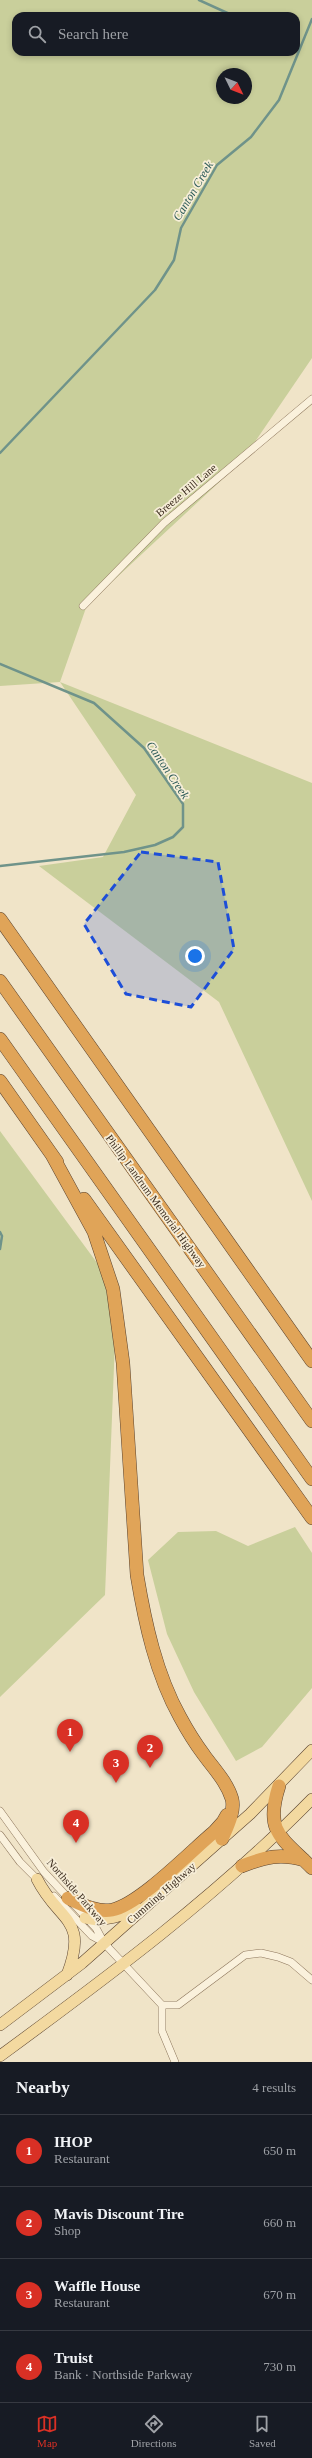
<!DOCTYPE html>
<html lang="en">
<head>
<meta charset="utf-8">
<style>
  :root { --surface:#171b24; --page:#242831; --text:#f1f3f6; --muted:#9ea1a6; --line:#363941; --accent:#d93025 }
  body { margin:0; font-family:Georgia,serif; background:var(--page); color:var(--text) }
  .compass { position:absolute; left:216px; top:68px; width:36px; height:36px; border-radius:50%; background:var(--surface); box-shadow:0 2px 6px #0003; rotate:133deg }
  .you { position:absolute; left:195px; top:956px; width:14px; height:14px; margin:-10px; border:3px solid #fff; border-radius:50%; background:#1a73e8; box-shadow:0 0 0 6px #1a73e833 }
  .badge { display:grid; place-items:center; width:26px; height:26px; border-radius:50%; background:var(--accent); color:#fff; font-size:13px; font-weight:700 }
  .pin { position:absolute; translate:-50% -33px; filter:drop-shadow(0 1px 2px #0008) }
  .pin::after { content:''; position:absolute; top:21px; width:14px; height:12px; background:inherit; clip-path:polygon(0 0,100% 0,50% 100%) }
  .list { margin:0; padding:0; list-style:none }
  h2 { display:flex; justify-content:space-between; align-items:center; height:52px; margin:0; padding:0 16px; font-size:17px }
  h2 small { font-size:13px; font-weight:400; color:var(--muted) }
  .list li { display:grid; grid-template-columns:26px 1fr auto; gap:12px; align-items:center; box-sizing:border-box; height:72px; padding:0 16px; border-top:1px solid var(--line) }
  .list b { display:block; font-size:15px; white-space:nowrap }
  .list p { margin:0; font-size:13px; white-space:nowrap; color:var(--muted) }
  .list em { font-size:13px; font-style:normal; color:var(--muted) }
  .icon { flex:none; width:22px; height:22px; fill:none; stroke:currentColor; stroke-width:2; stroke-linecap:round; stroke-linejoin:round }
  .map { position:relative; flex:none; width:312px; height:2062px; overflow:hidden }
  .search { position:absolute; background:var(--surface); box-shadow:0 2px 6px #0003; left:12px; right:12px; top:12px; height:44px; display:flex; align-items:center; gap:10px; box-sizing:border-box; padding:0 14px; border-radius:12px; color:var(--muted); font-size:15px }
  .sheet { height:340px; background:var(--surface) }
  nav { display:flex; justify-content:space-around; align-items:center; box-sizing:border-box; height:56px; border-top:1px solid var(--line); background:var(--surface); font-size:11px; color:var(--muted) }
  nav a { display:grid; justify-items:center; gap:2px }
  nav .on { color:var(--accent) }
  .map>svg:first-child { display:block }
</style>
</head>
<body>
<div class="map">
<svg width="312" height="2062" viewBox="0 0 312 2062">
  <rect width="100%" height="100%" fill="#f0e4c8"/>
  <!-- green -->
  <path fill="#c9cf9b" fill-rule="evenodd" d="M0,0H312V358L242,461L87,605L60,682L312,783V1201L219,1002L39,866L103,857L136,795L60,682L0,686ZM16,16H296V52H16ZM222,74H246V98H222Z
    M0,1131L117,1290L105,1595L0,1697Z
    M295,1527L312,1553V1688L262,1747L236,1761L194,1692L167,1634L148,1560L178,1532L216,1531L248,1546Z"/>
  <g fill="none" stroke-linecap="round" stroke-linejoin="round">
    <!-- stream -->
    <path stroke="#6f938a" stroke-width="2.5" d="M199,0L234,16
      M296,44L300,46
      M0,453L155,290L174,260L181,228L217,165L251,137L279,100L312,19
      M0,664L94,703L144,748L183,804V827L173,837L155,845L124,852L0,866
      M0,1232L2,1236L0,1249"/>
    <!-- minor casing -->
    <g stroke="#8d765c" stroke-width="8">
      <path id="minor" d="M83,606L164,523L312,399
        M0,1811L44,1872L96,1928L104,1943L162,2005H178L245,1955L261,1953L278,1957L291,1962L312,1980
        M0,1835L20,1862L40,1882
        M54,1896L92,1936L103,1942
        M162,2005V2031L175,2062"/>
    </g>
    <!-- primary casing -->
    <g stroke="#5b4430" stroke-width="12">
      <path id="primary" d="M37,1879C59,1923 89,1917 67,1975
        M85,1918L98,1920L115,1917L140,1909
        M0,2025L82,1963L250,1814L312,1750
        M0,2056C109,1976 217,1896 312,1799"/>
    </g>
    <!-- motorway casing -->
    <g stroke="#5b4430" stroke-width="14">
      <path id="motorway" d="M0,919L312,1361
        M0,981L312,1421
        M0,1039L312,1479
        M0,1081L57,1162
        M52,1155L94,1232L113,1289L123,1363L137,1575C145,1623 156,1674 180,1717C187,1730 195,1743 204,1755C214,1769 227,1782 232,1799C235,1812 227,1827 222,1839
        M84,1199L312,1518
        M279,1786C264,1832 282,1838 312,1868
        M242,1866C265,1857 280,1853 304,1860
        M68,1898C81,1904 97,1913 112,1910C140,1904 190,1852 214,1832L223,1822L227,1815"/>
    </g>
    <!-- minor -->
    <use href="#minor" stroke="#faf1dc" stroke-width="7"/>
    <!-- primary -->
    <use href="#primary" stroke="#f3d9a0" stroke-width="11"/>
    <!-- motorway -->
    <use href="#motorway" stroke="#e0a458" stroke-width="13"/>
  </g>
  <!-- marked area -->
  <path fill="#1d4ed8" fill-opacity="0.2" stroke="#1d4ed8" stroke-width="3" stroke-dasharray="8 5" stroke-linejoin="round" d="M141,852L218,862L234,949L191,1007L126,994L84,924Z"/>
  <g text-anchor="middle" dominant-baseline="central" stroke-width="3.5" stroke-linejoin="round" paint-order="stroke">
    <!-- street labels -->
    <g font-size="11" fill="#3d2e20" stroke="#f7eed8">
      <text transform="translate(186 490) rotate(-40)">Breeze Hill Lane</text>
      <text transform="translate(156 1201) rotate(54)">Phillip Landrum Memorial Highway</text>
      <text transform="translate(77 1892) rotate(49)">Northside Parkway</text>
      <text transform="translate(161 1893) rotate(-41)">Cumming Highway</text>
    </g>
    <!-- water labels -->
    <g font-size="12" font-style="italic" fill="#2f5d5a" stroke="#f7eed8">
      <text transform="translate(193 191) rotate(-59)">Canton Creek</text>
      <text transform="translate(168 770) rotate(56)">Canton Creek</text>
    </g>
  </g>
</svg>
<svg class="compass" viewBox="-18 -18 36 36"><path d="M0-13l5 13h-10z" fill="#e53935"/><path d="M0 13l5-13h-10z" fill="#9ea1a6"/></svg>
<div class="you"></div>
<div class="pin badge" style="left:70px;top:1752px">1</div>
<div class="pin badge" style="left:150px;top:1768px">2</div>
<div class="pin badge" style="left:116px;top:1783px">3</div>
<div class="pin badge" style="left:76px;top:1843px">4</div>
<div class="search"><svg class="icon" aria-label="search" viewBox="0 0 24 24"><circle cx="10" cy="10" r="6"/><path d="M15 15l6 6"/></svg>Search here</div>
</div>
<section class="sheet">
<h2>Nearby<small>4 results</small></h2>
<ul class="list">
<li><span class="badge">1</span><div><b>IHOP</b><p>Restaurant</p></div><em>650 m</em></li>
<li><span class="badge">2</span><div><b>Mavis Discount Tire</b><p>Shop</p></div><em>660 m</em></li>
<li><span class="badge">3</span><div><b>Waffle House</b><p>Restaurant</p></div><em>670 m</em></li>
<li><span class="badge">4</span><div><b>Truist</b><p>Bank · Northside Parkway</p></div><em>730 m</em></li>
</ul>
</section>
<nav>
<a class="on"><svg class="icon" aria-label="map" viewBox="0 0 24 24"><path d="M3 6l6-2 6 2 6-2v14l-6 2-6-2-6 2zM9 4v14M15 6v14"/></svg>Map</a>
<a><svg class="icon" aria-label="directions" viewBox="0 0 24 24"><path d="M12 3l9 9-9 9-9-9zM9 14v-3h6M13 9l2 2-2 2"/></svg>Directions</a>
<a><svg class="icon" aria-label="saved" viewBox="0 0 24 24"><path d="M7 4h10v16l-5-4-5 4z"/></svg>Saved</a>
</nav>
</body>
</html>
